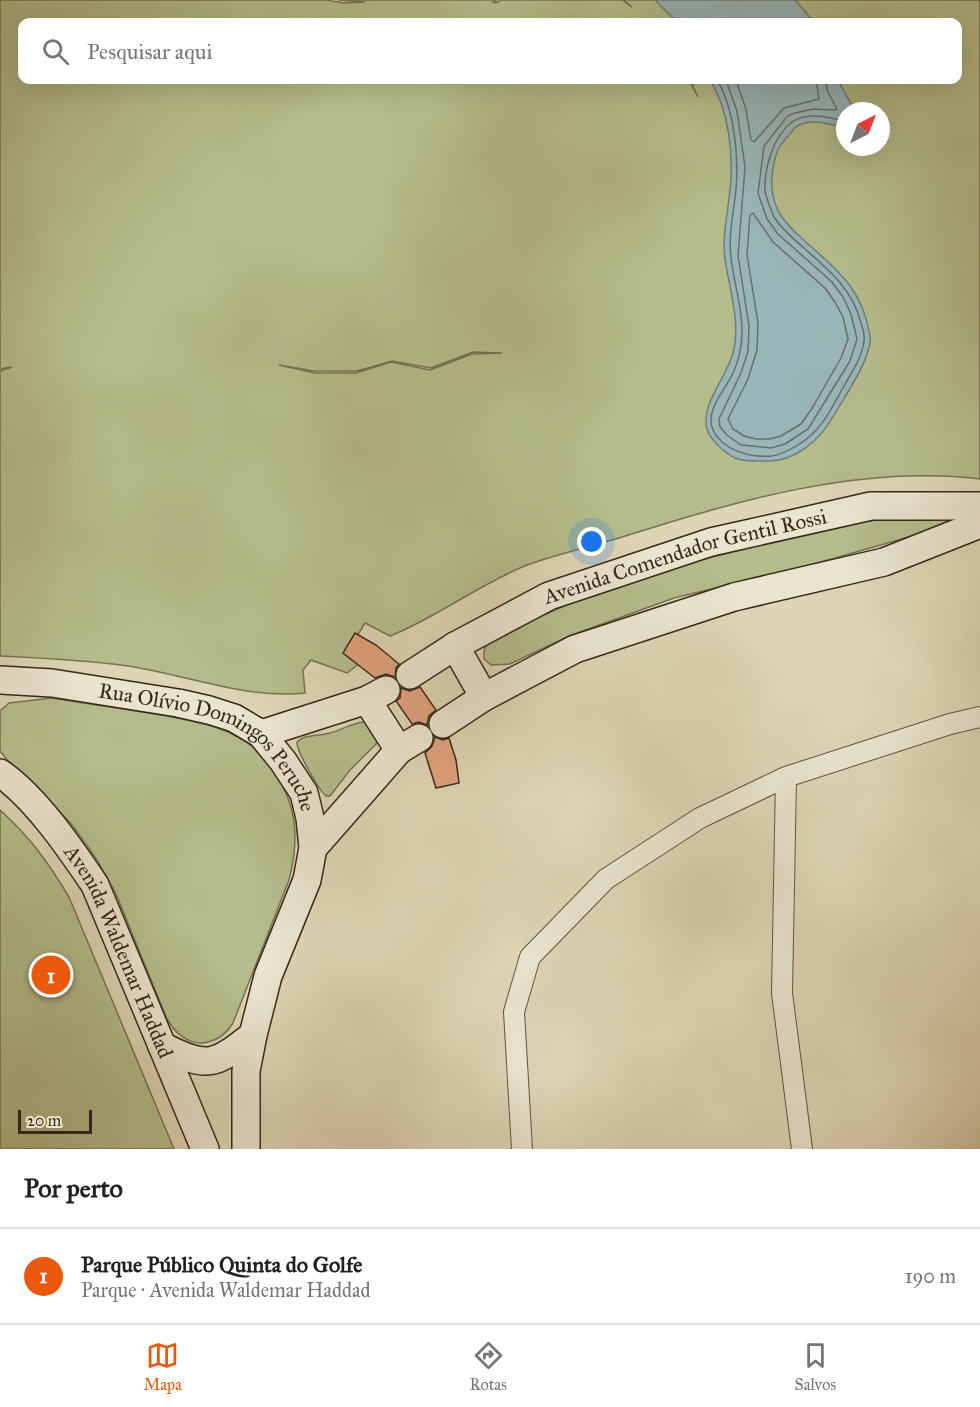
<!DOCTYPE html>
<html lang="pt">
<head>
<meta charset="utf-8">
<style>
  :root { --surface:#fff; --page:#f6f6f6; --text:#202124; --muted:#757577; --line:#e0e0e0; --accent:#ea580c }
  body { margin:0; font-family:"IM FELL Great Primer",serif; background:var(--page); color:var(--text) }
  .compass { position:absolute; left:836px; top:102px; width:54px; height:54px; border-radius:50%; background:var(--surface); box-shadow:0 6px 24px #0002; rotate:42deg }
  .scale { position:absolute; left:18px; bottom:15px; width:74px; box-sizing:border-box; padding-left:6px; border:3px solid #372819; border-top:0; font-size:16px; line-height:21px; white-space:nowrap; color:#372819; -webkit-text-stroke:4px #eae4cf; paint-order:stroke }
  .you { position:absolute; left:592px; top:542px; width:21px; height:21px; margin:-15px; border:4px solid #fff; border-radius:50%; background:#1a73e8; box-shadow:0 0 0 9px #1a73e833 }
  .badge { display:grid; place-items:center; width:39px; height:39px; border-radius:50%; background:var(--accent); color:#fff; font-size:20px; font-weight:700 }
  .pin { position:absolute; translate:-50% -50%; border:3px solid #fff; box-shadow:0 2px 6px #0006 }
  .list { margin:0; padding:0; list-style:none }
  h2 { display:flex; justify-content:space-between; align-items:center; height:78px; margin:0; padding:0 24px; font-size:26px }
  h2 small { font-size:20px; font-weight:400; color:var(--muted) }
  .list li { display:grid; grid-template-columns:39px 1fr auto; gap:18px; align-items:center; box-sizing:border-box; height:96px; padding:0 24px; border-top:2px solid var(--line) }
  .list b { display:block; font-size:22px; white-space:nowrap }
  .list p { margin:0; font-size:20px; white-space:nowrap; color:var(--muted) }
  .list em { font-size:20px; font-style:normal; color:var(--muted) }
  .icon { flex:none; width:33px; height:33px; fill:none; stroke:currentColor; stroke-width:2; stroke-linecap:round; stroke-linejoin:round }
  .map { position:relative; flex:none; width:980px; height:1149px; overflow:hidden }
  .search { position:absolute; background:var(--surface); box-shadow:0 6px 24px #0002; left:18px; right:18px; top:18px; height:66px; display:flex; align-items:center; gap:15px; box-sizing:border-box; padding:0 21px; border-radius:12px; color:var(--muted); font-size:22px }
  .sheet { height:174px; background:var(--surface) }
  nav { display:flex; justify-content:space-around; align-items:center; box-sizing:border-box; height:84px; border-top:2px solid var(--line); background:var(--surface); font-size:16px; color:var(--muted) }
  nav a { display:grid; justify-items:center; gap:3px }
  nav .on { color:var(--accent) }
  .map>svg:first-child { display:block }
</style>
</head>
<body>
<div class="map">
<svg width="980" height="1149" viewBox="0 0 980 1149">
  <rect width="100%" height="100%" fill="#ded5b5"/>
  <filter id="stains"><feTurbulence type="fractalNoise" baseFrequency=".00333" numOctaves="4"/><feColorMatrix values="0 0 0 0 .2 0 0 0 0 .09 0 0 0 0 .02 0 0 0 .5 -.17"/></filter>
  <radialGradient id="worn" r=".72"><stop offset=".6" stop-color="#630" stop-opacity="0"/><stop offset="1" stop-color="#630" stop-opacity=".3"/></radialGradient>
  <!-- green -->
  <path fill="#b4bc8b" stroke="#767252" stroke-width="1.5" fill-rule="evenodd" d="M0,0H326L344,3L365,2L338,0H497L493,2L496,3L501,0H622L632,7L624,0H980V479C859,464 733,502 619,538C589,547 557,554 527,565C479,584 438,617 390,636L365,623L349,649L364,660L347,673L311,660L303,670L305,693C244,699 187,675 128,666C86,660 43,658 0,656V371L12,367L0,369ZM22,22H958V80H690L698,97L689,80H22ZM845,111H881V147H845ZM473,352L502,353L472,354L430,370L391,362L356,373H315L279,365L314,371H357L392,361L431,368Z
    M898,516L943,518L961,522L807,566L674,598L569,636L510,664L491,665L484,659V651L487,643L517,627L580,599L677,566L819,530Z
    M51,698C93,705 136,710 177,718C197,722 216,726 234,735C247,740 257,750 266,761C296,798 301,834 289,880L233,1023C221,1043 197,1050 179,1034C174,1030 170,1024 167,1019L116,894L97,860L73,826L38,788L8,761L0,751V711L9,703Z
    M364,722L370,723L378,739L376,744L350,770L330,796H326C319,790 296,750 297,742C304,734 320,736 330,733C342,730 352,723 364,722Z
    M0,810C30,837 48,862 69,897L174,1149H0Z"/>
  <!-- water -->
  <path fill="#98b6b9" stroke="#717d79" stroke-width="1.5" d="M655,0H795L814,22H677Z
    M710,80H838L855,111H845V127C830,125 811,117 796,127C793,129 790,135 787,137C784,142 778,147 777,152C770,172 769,196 780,214C787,226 798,235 808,244C840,272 863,291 870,336C873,356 843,400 832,418C820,440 794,462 767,461C757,461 744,462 735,458C725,453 710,440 707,429C700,403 729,376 734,349C740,320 729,287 725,259C722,236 728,212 730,190C734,156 729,110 710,80Z"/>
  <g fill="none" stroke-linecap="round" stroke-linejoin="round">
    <!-- shore -->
    <path stroke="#686f69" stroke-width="1.5" d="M717,80C734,107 739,158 736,189C734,211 728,235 731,257C734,287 747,321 740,351C739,358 736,366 733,373C726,389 704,411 713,430C723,451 751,458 772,456C783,454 792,449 801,443C822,430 832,407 844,386C852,372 862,357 864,341C865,336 863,329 861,323C853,290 830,271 805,249C794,239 782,230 774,217C771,210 766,198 765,191C764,169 773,136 792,122C807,112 830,117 845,122
      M726,80L737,111L745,167L738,256L749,326L748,351L741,373L719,419L720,427L727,435L741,445L771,448L785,444L808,429L850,361L857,339L851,314L843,297L832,282L778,234L767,219L758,193L764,146L786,118L791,114L813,109L834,110L837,109L828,92L825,80
      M736,80L746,109L751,140L754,142L784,108L819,99L816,80
      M753,213L773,242L825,288L835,302L843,317L848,339L841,358L811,410L801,424L781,436L770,439H756L744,436L733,429L728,419L748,379L757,350L758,323L747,255L750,215Z"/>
  </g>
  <!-- building -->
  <path fill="#dfa27d" stroke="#372819" stroke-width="1.5" d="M355,633L376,645L399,664L396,668L395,677L386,674L375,678L343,653Z
    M420,687L436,710L429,716L427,725L419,722L412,724L396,701L400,698L401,688L410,691Z
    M435,737L443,740L449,738L456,760L459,783L436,788L425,753L432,746Z"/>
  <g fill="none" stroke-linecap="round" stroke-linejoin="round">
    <!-- street casing -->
    <g stroke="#615340" stroke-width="22">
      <path id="street" d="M786,777L782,993L802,1149
        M522,1149L514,1012L530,957L606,879L700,818L786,777L950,724L980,717"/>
    </g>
    <!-- secondary casing -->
    <g stroke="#372819" stroke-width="30">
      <g id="secondary">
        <path d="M455,646L484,697"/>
        <path id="s1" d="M410,675L455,646L549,596L711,542L871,506H980"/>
        <path id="s2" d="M0,680L52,683L178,703L209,710L234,718L261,734L283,761L304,793L310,818L313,848L307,880L268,976L253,1035L246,1071V1149"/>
        <path d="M367,700L399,750"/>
        <path d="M443,724L484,697L575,649L734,597L884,562L980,524"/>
        <path d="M261,734L367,700L386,690"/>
        <path id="s3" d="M0,773C36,798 70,848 95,885L205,1149"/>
        <path d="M313,848L399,750L419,738"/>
        <path d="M162,1046C208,1069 214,1066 253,1035"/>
      </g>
    </g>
    <!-- street -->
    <use href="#street" stroke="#eae4cf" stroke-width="20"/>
    <!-- secondary -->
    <use href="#secondary" stroke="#eae4cf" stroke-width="27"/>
  </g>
  <g text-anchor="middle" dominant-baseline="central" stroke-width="5" stroke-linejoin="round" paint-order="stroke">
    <!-- street labels -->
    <g font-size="21" fill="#372819" stroke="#eae4cf">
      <text stroke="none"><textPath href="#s1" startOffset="302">Avenida Comendador Gentil Rossi</textPath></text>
      <text stroke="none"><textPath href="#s2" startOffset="230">Rua Olívio Domingos Peruche</textPath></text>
      <text stroke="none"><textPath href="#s3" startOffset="218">Avenida Waldemar Haddad</textPath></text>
    </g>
  </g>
  <rect width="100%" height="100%" filter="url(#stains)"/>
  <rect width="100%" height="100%" fill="url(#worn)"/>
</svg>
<svg class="compass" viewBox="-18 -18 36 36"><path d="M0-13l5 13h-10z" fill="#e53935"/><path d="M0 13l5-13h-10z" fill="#757577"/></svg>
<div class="scale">20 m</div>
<div class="you"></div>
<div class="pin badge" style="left:51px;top:975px">1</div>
<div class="search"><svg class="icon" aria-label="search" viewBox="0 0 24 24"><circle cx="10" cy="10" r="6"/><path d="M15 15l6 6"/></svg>Pesquisar aqui</div>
</div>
<section class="sheet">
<h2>Por perto<small></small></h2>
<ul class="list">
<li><span class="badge">1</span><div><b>Parque Público Quinta do Golfe</b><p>Parque · Avenida Waldemar Haddad</p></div><em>190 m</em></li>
</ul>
</section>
<nav>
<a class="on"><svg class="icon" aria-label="map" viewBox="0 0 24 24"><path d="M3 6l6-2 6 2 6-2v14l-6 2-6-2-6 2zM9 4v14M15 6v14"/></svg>Mapa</a>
<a><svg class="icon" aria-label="directions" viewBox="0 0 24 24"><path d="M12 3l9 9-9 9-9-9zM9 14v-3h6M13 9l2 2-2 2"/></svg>Rotas</a>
<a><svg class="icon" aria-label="saved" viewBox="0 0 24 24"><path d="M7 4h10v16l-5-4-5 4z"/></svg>Salvos</a>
</nav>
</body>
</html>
